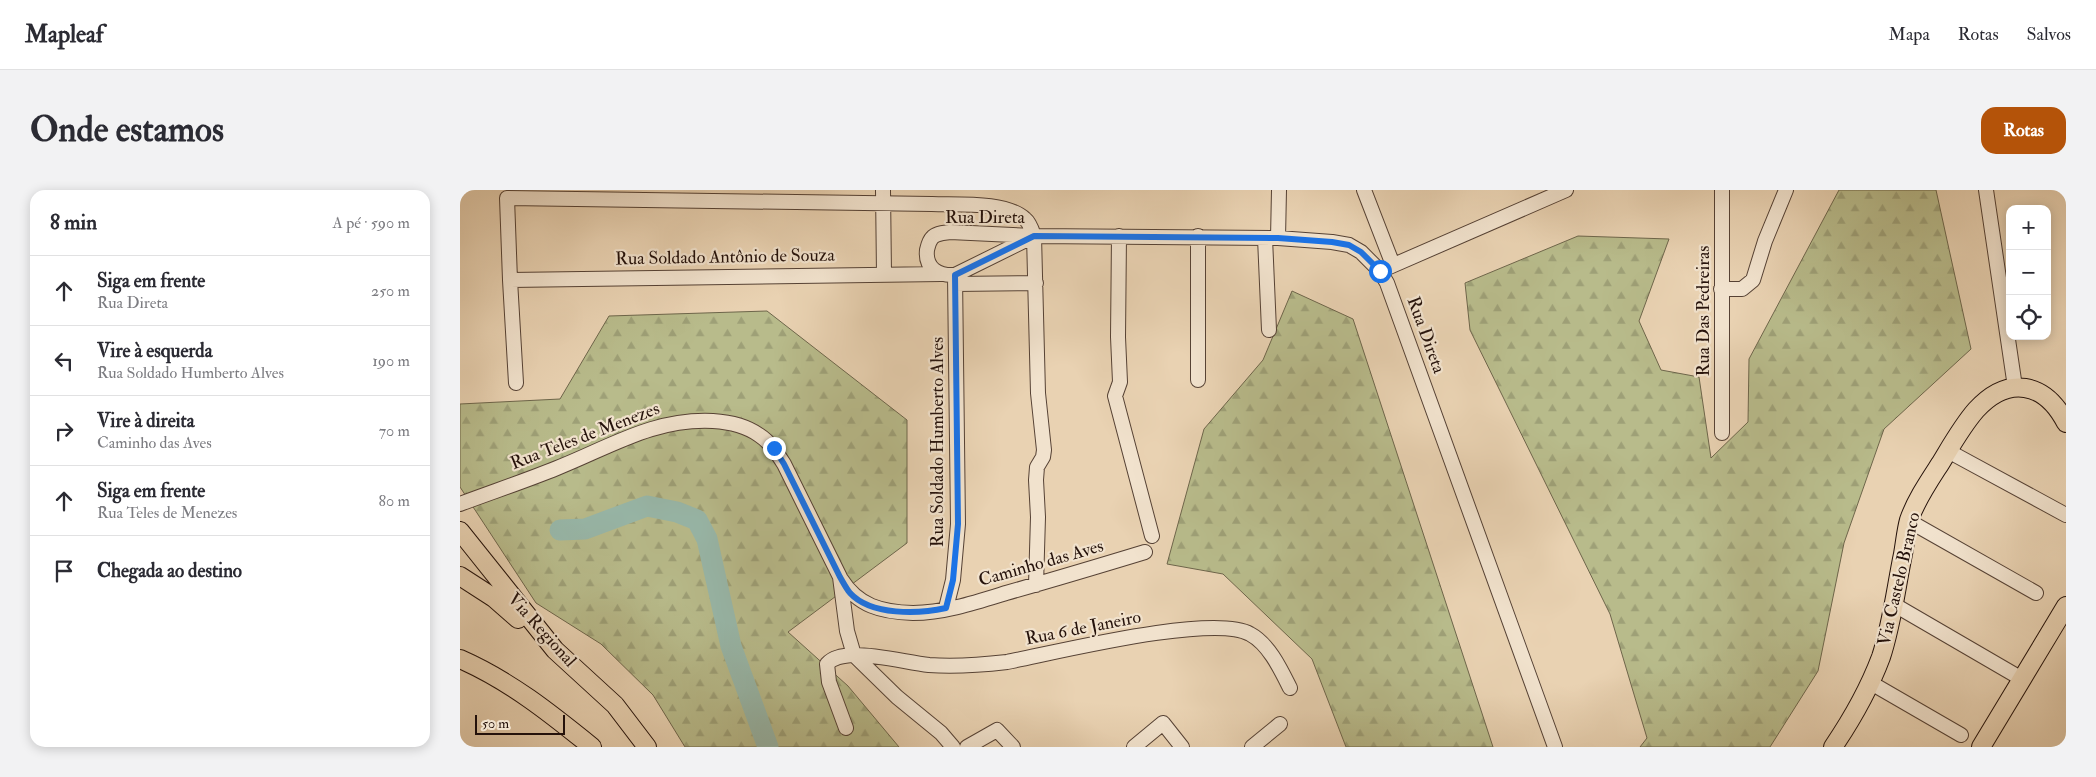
<!DOCTYPE html>
<html lang="pt">
<head>
<meta charset="utf-8">
<style>
  :root { --surface:#fff; --page:#f2f2f3; --text:#2b2b33; --muted:#7c7c81; --line:#e1e1e2; --accent:#b45309 }
  body { margin:0; font-family:"IM FELL Double Pica",serif; background:var(--page); color:var(--text) }
  .controls { position:absolute; right:15px; top:15px; display:grid; overflow:hidden; border-radius:10px; box-shadow:0 2px 12px #0003 }
  .controls button { width:45px; height:45px; display:grid; place-items:center; padding:0; border:0; border-bottom:1px solid var(--line); background:var(--surface); color:var(--text); font:25px sans-serif }
  .scale { position:absolute; left:15px; bottom:12px; width:90px; box-sizing:border-box; padding-left:5px; border:2px solid #25120b; border-top:0; font-size:14px; line-height:18px; white-space:nowrap; color:#25120b; -webkit-text-stroke:4px #f1e2cd; paint-order:stroke }
  .stop { position:absolute; width:15px; height:15px; margin:-11px; border:4px solid #1a73e8; border-radius:50%; background:#fff }
  .stop.end { background:#1a73e8; border-color:#fff; box-shadow:0 1px 5px #0008 }
  .list { margin:0; padding:0; list-style:none }
  h2 { display:flex; justify-content:space-between; align-items:center; height:65px; margin:0; padding:0 20px; font-size:21px }
  h2 small { font-size:16px; font-weight:400; color:var(--muted) }
  .list li { display:grid; grid-template-columns:32px 1fr auto; gap:15px; align-items:center; box-sizing:border-box; height:70px; padding:0 20px; border-top:1px solid var(--line) }
  .list b { display:block; font-size:19px; white-space:nowrap }
  .list p { margin:0; font-size:16px; white-space:nowrap; color:var(--muted) }
  .list em { font-size:16px; font-style:normal; color:var(--muted) }
  .icon { flex:none; width:28px; height:28px; fill:none; stroke:currentColor; stroke-width:2; stroke-linecap:round; stroke-linejoin:round }
  .map { position:relative; flex:none; width:1606px; height:557px; overflow:hidden; border-radius:15px }
  header { display:flex; align-items:center; gap:30px; box-sizing:border-box; height:70px; padding:0 25px; background:var(--surface); border-bottom:1px solid var(--line) }
  header strong { font-size:24px }
  nav { display:flex; gap:28px; margin-inline-start:auto; font-size:18px }
  .intro { display:flex; align-items:center; justify-content:space-between; box-sizing:border-box; height:120px; padding:0 30px }
  h1 { margin:0; font-size:35px }
  .button { padding:12px 22px; border-radius:15px; background:var(--accent); color:#fff; font-size:18px; font-weight:700 }
  main { display:flex; gap:30px; padding:0 30px }
  aside { flex:1; background:var(--surface); border-radius:15px; box-shadow:0 2px 12px #0003 }
  .map>svg:first-child { display:block }
</style>
</head>
<body>
<header>
<strong>Mapleaf</strong>
<nav><a>Mapa</a><a>Rotas</a><a>Salvos</a></nav>
</header>
<div class="intro"><h1>Onde estamos</h1><a class="button">Rotas</a></div>
<main>
<aside>
<h2>8 min<small>A pé · 590 m</small></h2>
<ul class="list">
<li><svg class="icon" aria-label="ahead" viewBox="0 0 24 24"><path d="M12 20V5M6 11l6-6 6 6"/></svg><div><b>Siga em frente</b><p>Rua Direta</p></div><em>250 m</em></li>
<li><svg class="icon" aria-label="left" viewBox="0 0 24 24"><path d="M17 20v-9H6M10 6l-5 5 5 5"/></svg><div><b>Vire à esquerda</b><p>Rua Soldado Humberto Alves</p></div><em>190 m</em></li>
<li><svg class="icon" aria-label="right" viewBox="0 0 24 24"><path d="M7 20v-9h11M14 6l5 5-5 5"/></svg><div><b>Vire à direita</b><p>Caminho das Aves</p></div><em>70 m</em></li>
<li><svg class="icon" aria-label="ahead" viewBox="0 0 24 24"><path d="M12 20V5M6 11l6-6 6 6"/></svg><div><b>Siga em frente</b><p>Rua Teles de Menezes</p></div><em>80 m</em></li>
<li><svg class="icon" aria-label="arrive" viewBox="0 0 24 24"><path d="M6 21V4h12l-3 4 3 4H6"/></svg><div><b>Chegada ao destino</b></div></li>
</ul>
</aside>
<div class="map">
<svg width="1606" height="557" viewBox="0 0 1606 557">
  <defs>
    <pattern id="forest-firs" width="22" height="20" patternUnits="userSpaceOnUse" patternTransform="scale(1.25)"><rect width="22" height="20" fill="#b8bb8b"/><path d="M5 1l3.5 6h-7zM16 11l3.5 6h-7z" fill="#9ea077"/></pattern>
  </defs>
  <rect width="100%" height="100%" fill="#e9d2b2"/>
  <filter id="stains"><feTurbulence type="fractalNoise" baseFrequency=".004" numOctaves="4"/><feColorMatrix values="0 0 0 0 .2 0 0 0 0 .09 0 0 0 0 .02 0 0 0 .5 -.17"/></filter>
  <radialGradient id="worn" r=".72"><stop offset=".6" stop-color="#630" stop-opacity="0"/><stop offset="1" stop-color="#630" stop-opacity=".3"/></radialGradient>
  <!-- forest -->
  <path fill="url(#forest-firs)" stroke="#6e664b" d="M1379,0H1476L1511,159L1424,239L1384,353L1358,481L1310,557H1180L1187,548L1150,424L1010,140L1005,93L1118,46L1209,49L1179,131L1201,180L1239,187L1251,268L1288,232L1289,169Z
    M832,101L893,129L1033,557H886L852,469L763,384L707,374L744,239L803,170Z
    M307,121L447,230V353L328,442L388,496L439,557H225L193,505L141,454L76,413L0,297V214L100,209L149,126Z"/>
  <g fill="none" stroke-linecap="round" stroke-linejoin="round">
    <!-- river -->
    <path stroke="#98b8aa" stroke-width="21" d="M100,340L125,339L187,316L217,322L237,330L247,349L271,456L308,557"/>
    <!-- minor casing -->
    <g stroke="#564235" stroke-width="16">
      <path id="minor" d="M423,0L424,84
        M904,0L933,75
        M1262,0V243
        M1526,0L1555,197
        M574,46L495,85C478,86 465,78 467,60C468,56 469,51 472,48C476,43 484,43 490,42L574,46L818,48L872,52L889,55L901,62L920,81L927,93L1095,557
        M659,46L658,147L660,192L655,206L692,346
        M805,48L809,140
        M818,48L819,0
        M920,81L1106,0
        M50,90L481,84
        M495,94L576,93
        M1261,99H1282L1293,90L1305,51L1326,0
        M738,190V46
        M56,193L50,90L47,8L472,14C497,15 546,11 565,29C570,33 572,40 574,46L578,203L584,260L583,267L577,277L576,290L578,327L576,395
        M1488,261L1606,325
        M0,314C32,302 65,291 97,278C150,257 194,228 253,231C269,232 285,235 299,245C310,252 317,263 324,274L380,387L387,441L394,465L437,507L481,543L493,557
        M1449,331L1576,403
        M381,389C398,416 421,422 453,423C484,423 517,412 546,403C592,390 639,376 685,362
        M1433,414L1562,489
        M486,418L493,390L498,334L495,85
        M1411,493L1501,545
        M386,538L369,492L367,474C373,467 383,466 392,465C414,464 446,472 469,475C495,477 521,475 547,472C594,463 753,423 790,444C809,454 821,480 830,498
        M507,557L537,540L553,557
        M674,557L703,533L722,557
        M792,557L820,534"/>
    </g>
    <!-- major casing -->
    <g stroke="#25120b" stroke-width="20">
      <path id="major" d="M0,341L95,460L155,515L187,557
        M0,386L34,408L58,429
        M0,469C50,491 90,523 132,557
        M1373,557C1392,529 1409,499 1421,467C1432,434 1436,398 1443,364C1445,353 1446,341 1449,330C1456,310 1469,291 1480,274C1491,256 1502,236 1516,220C1548,185 1585,192 1606,233
        M1521,557L1606,416"/>
    </g>
    <!-- minor -->
    <use href="#minor" stroke="#f1e2cd" stroke-width="14"/>
    <!-- major -->
    <use href="#major" stroke="#e9d2b2" stroke-width="18"/>
  </g>
  <g fill="none" stroke-linecap="round" stroke-linejoin="round">
    <!-- route -->
    <path stroke="#1a73e8" stroke-width="6" d="M314,258L324,274L380,387C383,392 386,398 390,403C411,426 459,424 486,418L493,390L498,334L495,85L574,46L818,48L872,52L889,55L901,62L920,81"/>
  </g>
  <g text-anchor="middle" dominant-baseline="central" stroke-width="4.5" stroke-linejoin="round" paint-order="stroke">
    <!-- street labels -->
    <g font-size="18" fill="#25120b" stroke="#f1e2cd">
      <text x="525" y="27">Rua Direta</text>
      <text transform="translate(265 67) rotate(-1)">Rua Soldado Antônio de Souza</text>
      <text transform="translate(1243 121) rotate(-90)">Rua Das Pedreiras</text>
      <text transform="translate(966 145) rotate(70)">Rua Direta</text>
      <text transform="translate(125 246) rotate(-21)">Rua Teles de Menezes</text>
      <text transform="translate(477 252) rotate(-90)">Rua Soldado Humberto Alves</text>
      <text transform="translate(581 373) rotate(-16)">Caminho das Aves</text>
      <text transform="translate(1439 389) rotate(-77)">Via Castelo Branco</text>
      <text transform="translate(623 438) rotate(-11)">Rua 6 de Janeiro</text>
      <text transform="translate(82 440) rotate(48)">Via Regional</text>
    </g>
  </g>
  <rect width="100%" height="100%" filter="url(#stains)"/>
  <rect width="100%" height="100%" fill="url(#worn)"/>
</svg>
<div class="controls">
<button>+</button>
<button>−</button>
<button><svg class="icon" aria-label="locate" viewBox="0 0 24 24"><circle cx="12" cy="12" r="6"/><path d="M12 2v4M12 18v4M2 12h4M18 12h4"/></svg></button>
</div>
<div class="scale">50 m</div>
<div class="stop" style="left:920px;top:81px"></div>
<div class="stop end" style="left:314px;top:258px"></div>
</div>
</main>
</body>
</html>
